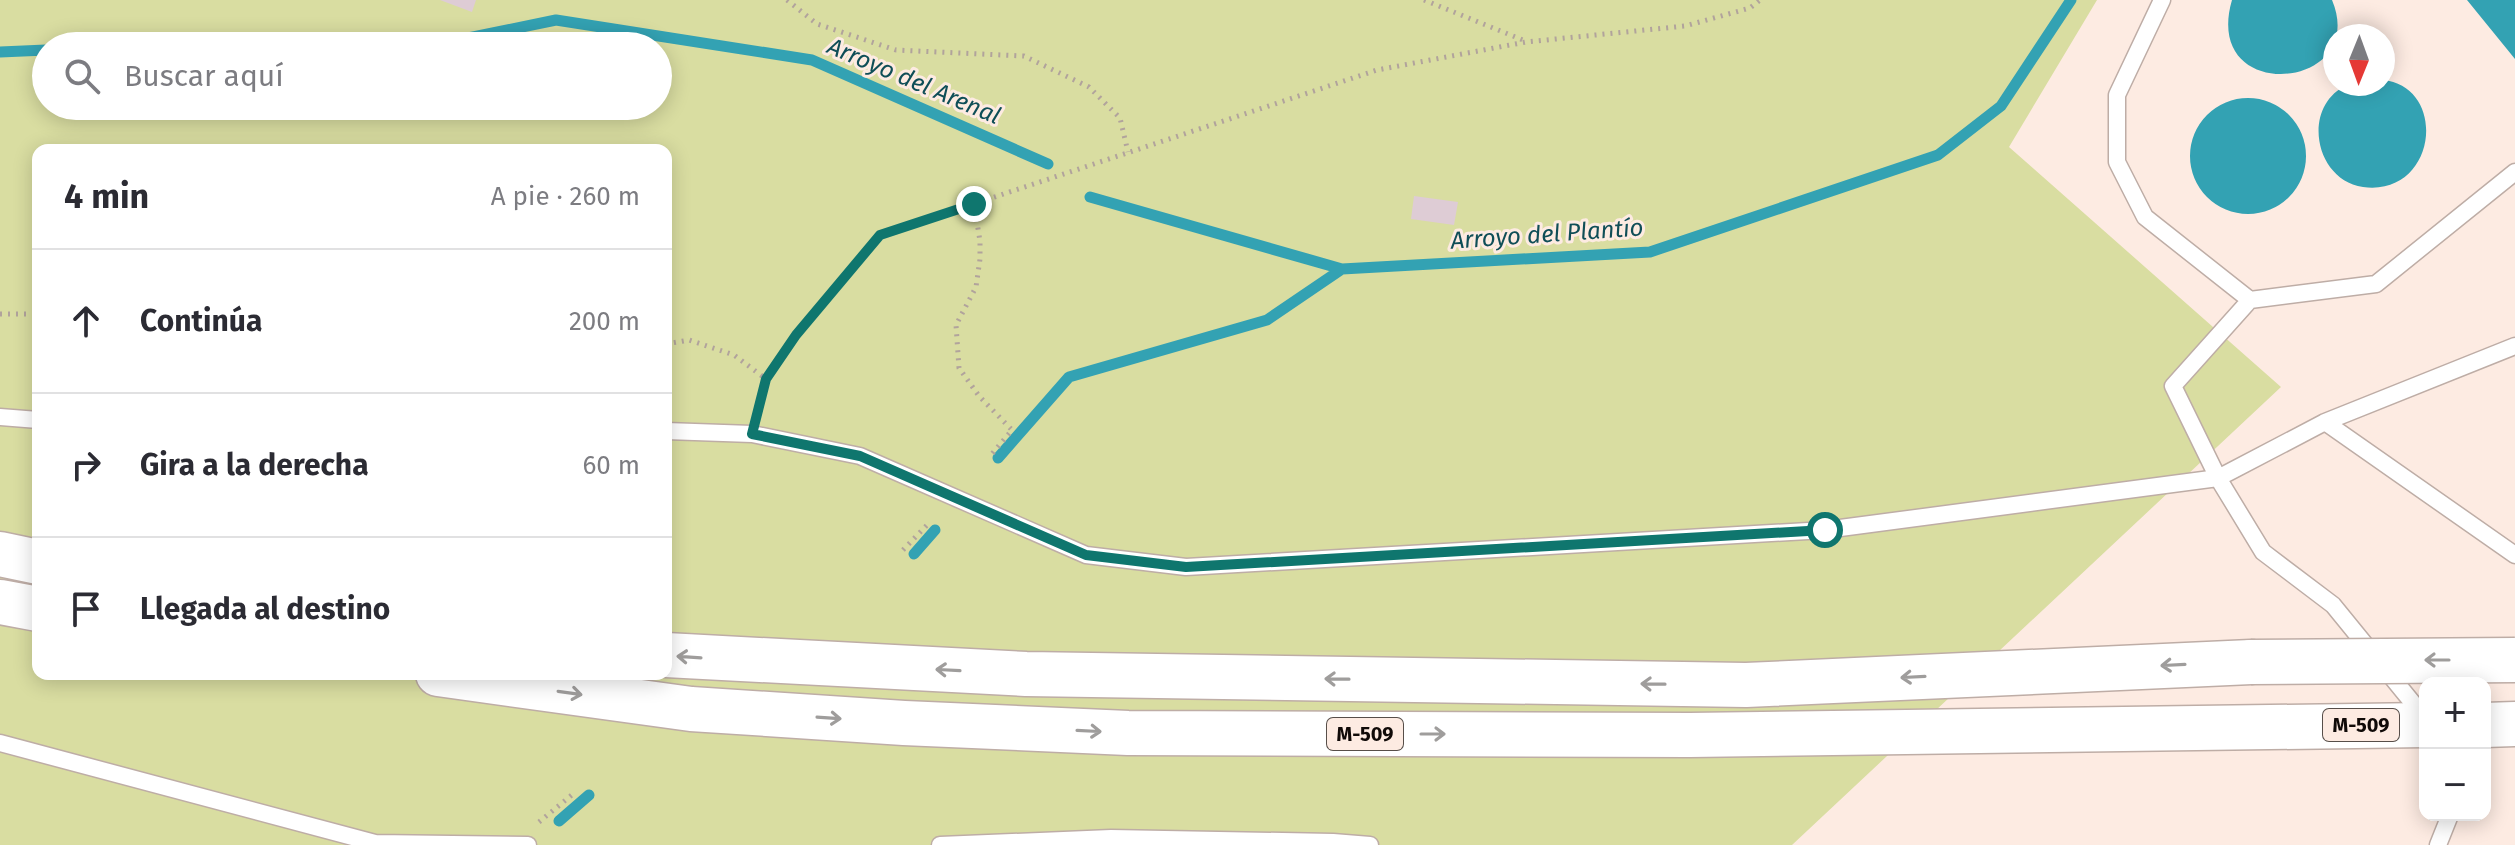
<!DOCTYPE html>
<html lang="es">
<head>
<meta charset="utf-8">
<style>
  :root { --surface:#fff; --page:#f7f7f7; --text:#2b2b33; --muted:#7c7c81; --line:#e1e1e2 }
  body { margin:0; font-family:"Fira Sans",sans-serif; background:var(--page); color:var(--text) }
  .controls { position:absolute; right:24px; bottom:24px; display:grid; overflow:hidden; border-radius:16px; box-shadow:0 4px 20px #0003 }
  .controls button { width:72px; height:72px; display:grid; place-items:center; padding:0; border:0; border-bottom:2px solid var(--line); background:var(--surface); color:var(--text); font:40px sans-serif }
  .compass { position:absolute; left:2323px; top:24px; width:72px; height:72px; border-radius:50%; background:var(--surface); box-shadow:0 4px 20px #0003; rotate:181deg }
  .stop { position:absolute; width:24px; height:24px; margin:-18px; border:6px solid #0f766e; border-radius:50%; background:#fff }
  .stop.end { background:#0f766e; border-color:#fff; box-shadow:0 2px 8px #0008 }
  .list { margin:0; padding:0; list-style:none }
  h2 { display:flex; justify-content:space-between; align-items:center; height:104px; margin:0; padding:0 32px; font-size:34px }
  h2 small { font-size:26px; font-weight:400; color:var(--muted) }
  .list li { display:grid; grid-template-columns:52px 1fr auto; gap:24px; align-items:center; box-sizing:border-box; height:144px; padding:0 32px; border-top:2px solid var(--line) }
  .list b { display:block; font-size:30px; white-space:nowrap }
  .list em { font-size:26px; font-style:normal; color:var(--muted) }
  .icon { flex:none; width:44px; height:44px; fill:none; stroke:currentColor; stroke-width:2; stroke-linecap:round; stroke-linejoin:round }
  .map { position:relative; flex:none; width:2515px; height:845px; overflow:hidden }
  .search { position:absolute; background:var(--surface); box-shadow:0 4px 20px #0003; left:32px; top:32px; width:640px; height:88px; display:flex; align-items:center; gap:20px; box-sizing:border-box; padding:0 28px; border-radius:44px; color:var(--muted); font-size:30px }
  .panel { position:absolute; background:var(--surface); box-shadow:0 4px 20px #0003; left:32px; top:144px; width:640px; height:536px; border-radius:16px }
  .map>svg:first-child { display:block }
</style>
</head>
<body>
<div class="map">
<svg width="2515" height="845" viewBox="0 0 2515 845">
  <rect width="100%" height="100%" fill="#fdebe2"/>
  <!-- green -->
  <path fill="#d9dda1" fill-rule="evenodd" d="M0,0H2097L2009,147L2281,387L1792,845H0ZM46,46H658V106H46ZM38,150H666V674H38Z"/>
  <!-- water -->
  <path fill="#33a2b3" d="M2232,0H2332C2370,91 2201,106 2232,0Z
    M2467,0H2515V59Z
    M2383,80C2449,87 2437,197 2363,187C2314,180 2301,106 2347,85C2356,81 2373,84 2383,84Z
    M2190 156a58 58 0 1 1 116 0a58 58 0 1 1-116 0Z"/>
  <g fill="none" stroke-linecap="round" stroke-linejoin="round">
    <!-- stream -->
    <path stroke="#33a2b3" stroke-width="11" d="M429,46L556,20L812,60L1048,164
      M0,52L46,50
      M1090,197L1342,269
      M998,458L1069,377L1267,320L1342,269L1650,252L1938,155L2001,106L2071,0
      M914,554L935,530
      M559,821L589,795"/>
  </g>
  <!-- building -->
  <path fill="#deccd5" d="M440,0H476L472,12Z
    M1414,196L1458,202L1454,225L1411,219Z"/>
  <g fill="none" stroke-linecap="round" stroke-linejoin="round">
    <!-- service casing -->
    <g stroke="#beada6" stroke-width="19">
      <path id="service" d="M2162,0L2117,95V162L2145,217L2250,300
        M0,417L38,420
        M2325,422L2515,555
        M666,431L752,434L860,456L1086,555L1186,567L1825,530L2218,478L2325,422L2515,346
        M2425,718L2333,605L2263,552L2218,478L2173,386L2250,300L2376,284L2515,172
        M0,743L375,843L528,845
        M940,845L1111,838L1333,842L1370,845
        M2438,845L2450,815"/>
    </g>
    <!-- trunk casing -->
    <g stroke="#beada6" stroke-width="47">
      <path id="trunk" d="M0,554L38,562
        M0,602L38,609
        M666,655L1026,674L1746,685L2251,662
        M438,674L691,709L904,723L1128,733L1690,735L2425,725
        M2485,725L2515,724"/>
    </g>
    <!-- path -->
    <path stroke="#b1a39c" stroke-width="5" stroke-dasharray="2 6" stroke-linecap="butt" d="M787,0L817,24L896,50L1024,56L1089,87L1120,118L1128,152
      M1424,0L1523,40
      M974,204L980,241V259L976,287L956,325L959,368L979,396L1012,430L991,455
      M0,314H38
      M666,344L689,340L734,355L766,379
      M758,410L766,379L796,335L880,235L1377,70L1526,42L1685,26L1750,8L1760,0
      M903,550L927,525
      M539,822L573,794"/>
    <!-- service -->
    <use href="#service" stroke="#fff" stroke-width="16"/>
    <!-- trunk -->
    <use href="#trunk" stroke="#fff" stroke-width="44"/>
    <!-- trunk-bridge casing -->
    <g stroke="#beada6" stroke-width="47" stroke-linecap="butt">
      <path id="trunk-bridge" d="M2251,662L2515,660"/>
    </g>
    <!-- trunk-bridge -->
    <use href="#trunk-bridge" stroke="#fff" stroke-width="44"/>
  </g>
  <!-- one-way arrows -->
  <defs><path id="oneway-shaft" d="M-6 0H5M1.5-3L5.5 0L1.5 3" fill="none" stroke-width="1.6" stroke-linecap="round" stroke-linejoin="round" transform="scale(2)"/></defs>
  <g stroke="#9f9d9c">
    <use href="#oneway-shaft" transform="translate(689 657) rotate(-176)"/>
    <use href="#oneway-shaft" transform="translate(2437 660) rotate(180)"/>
    <use href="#oneway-shaft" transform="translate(2173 665) rotate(177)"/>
    <use href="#oneway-shaft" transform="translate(948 670) rotate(-177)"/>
    <use href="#oneway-shaft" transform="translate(1913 677) rotate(177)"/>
    <use href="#oneway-shaft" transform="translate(1337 679) rotate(-179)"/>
    <use href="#oneway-shaft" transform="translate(1653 684) rotate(-179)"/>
    <use href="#oneway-shaft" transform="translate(570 693) rotate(8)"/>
    <use href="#oneway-shaft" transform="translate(829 718) rotate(4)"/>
    <use href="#oneway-shaft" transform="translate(1089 731) rotate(3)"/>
    <use href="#oneway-shaft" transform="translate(1433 734)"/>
  </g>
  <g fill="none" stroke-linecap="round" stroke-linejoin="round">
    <!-- route -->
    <path stroke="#0f766e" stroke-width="10" d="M974,204L880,235L796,335L766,379L752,434L860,456L1086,555L1186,567L1825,530"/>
  </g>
  <g text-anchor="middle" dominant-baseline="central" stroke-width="6" stroke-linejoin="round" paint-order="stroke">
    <!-- shield labels -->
    <g fill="#fdebe2" stroke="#574e49" stroke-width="2">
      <rect x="2323" y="709" width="76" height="32" rx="6"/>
      <rect x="1327" y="718" width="76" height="32" rx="6"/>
    </g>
    <g font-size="20" font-weight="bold" fill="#100a08">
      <text x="2361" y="725">M-509</text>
      <text x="1365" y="734">M-509</text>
    </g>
    <!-- water labels -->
    <g font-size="24" font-style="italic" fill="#0f4e57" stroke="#fdebe2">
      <text transform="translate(914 81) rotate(23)">Arroyo del Arenal</text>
      <text transform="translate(1547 234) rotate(-4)">Arroyo del Plantío</text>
    </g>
  </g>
</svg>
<div class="controls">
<button>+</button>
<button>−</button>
</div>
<svg class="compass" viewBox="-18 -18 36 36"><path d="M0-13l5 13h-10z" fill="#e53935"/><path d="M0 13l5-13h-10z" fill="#7c7c81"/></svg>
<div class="stop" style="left:1825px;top:530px"></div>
<div class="stop end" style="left:974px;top:204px"></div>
<div class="search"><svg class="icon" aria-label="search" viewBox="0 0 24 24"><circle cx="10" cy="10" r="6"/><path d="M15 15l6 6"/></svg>Buscar aquí</div>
<section class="panel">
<h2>4 min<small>A pie · 260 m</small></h2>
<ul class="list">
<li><svg class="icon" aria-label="ahead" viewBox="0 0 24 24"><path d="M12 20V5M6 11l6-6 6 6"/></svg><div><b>Continúa</b></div><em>200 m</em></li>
<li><svg class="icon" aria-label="right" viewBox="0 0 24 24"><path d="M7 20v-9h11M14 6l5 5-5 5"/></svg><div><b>Gira a la derecha</b></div><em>60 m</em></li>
<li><svg class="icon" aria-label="arrive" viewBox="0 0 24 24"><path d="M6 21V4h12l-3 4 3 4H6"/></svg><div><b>Llegada al destino</b></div></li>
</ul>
</section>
</div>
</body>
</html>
